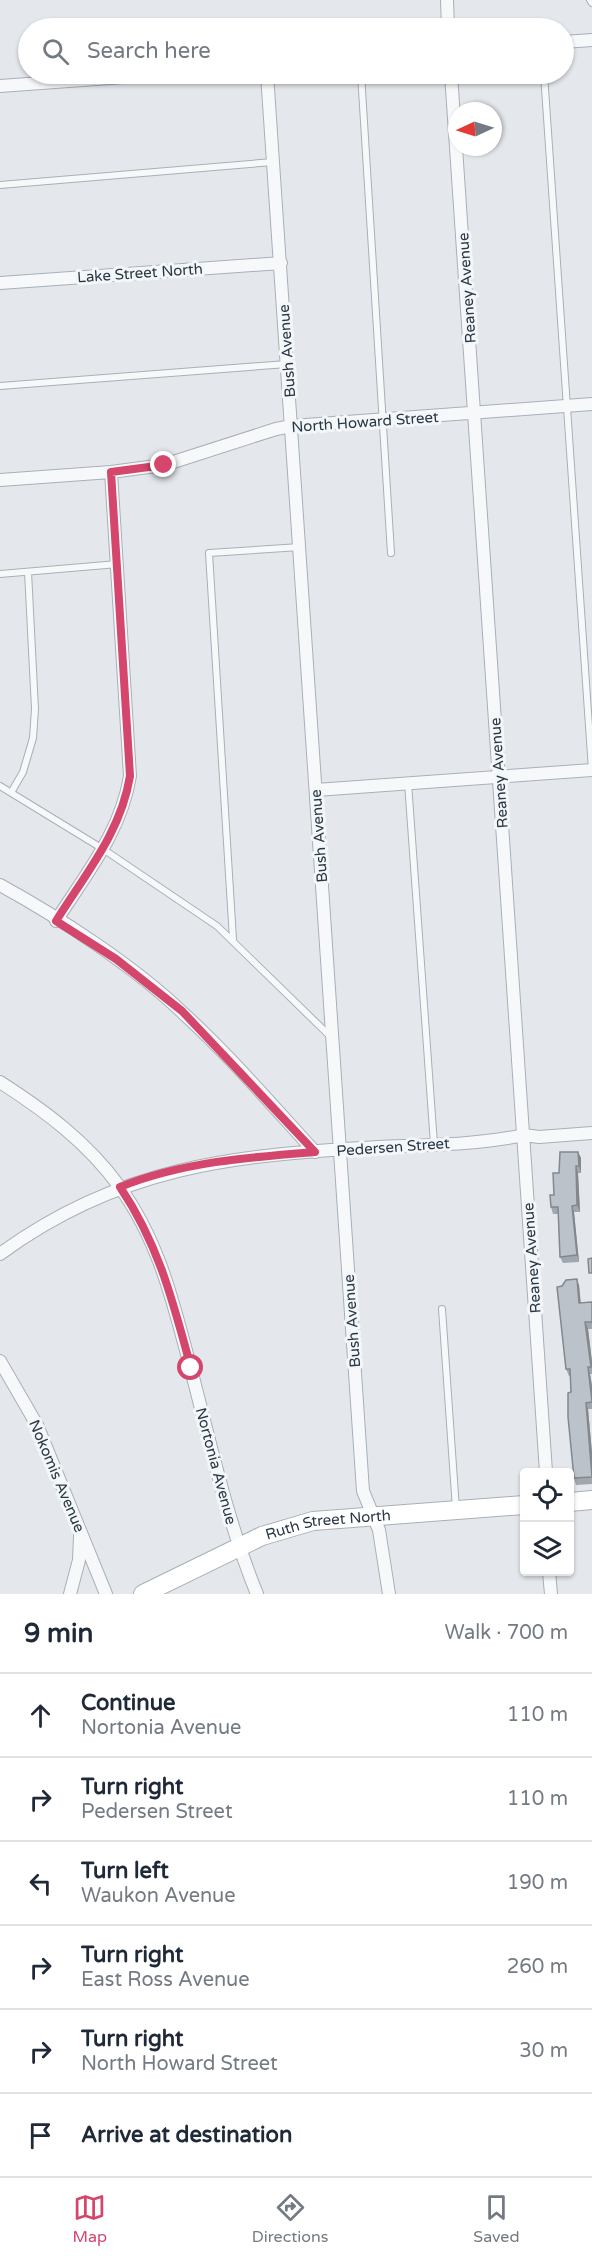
<!DOCTYPE html>
<html lang="en">
<head>
<meta charset="utf-8">
<style>
  :root { --surface:#fff; --page:#f2f2f3; --text:#1f2937; --muted:#747a83; --line:#e0e1e3; --accent:#d4466c }
  body { margin:0; font-family:"Varela Round",sans-serif; background:var(--page); color:var(--text) }
  .controls { position:absolute; right:18px; bottom:18px; display:grid; overflow:hidden; border-radius:6px; box-shadow:0 2px 4px #0004 }
  .controls button { width:54px; height:54px; display:grid; place-items:center; padding:0; border:0; border-bottom:2px solid var(--line); background:var(--surface); color:var(--text); font:30px sans-serif }
  .compass { position:absolute; left:448px; top:102px; width:54px; height:54px; border-radius:50%; background:var(--surface); box-shadow:0 2px 4px #0004; rotate:266deg }
  .stop { position:absolute; width:18px; height:18px; margin:-14px; border:4px solid #d4466c; border-radius:50%; background:#fff }
  .stop.end { background:#d4466c; border-color:#fff; box-shadow:0 2px 6px #0008 }
  .list { margin:0; padding:0; list-style:none }
  h2 { display:flex; justify-content:space-between; align-items:center; height:78px; margin:0; padding:0 24px; font-size:26px }
  h2 small { font-size:20px; font-weight:400; color:var(--muted) }
  .list li { display:grid; grid-template-columns:39px 1fr auto; gap:18px; align-items:center; box-sizing:border-box; height:84px; padding:0 24px; border-top:2px solid var(--line) }
  .list b { display:block; font-size:22px; white-space:nowrap }
  .list p { margin:0; font-size:20px; white-space:nowrap; color:var(--muted) }
  .list em { font-size:20px; font-style:normal; color:var(--muted) }
  .icon { flex:none; width:33px; height:33px; fill:none; stroke:currentColor; stroke-width:2; stroke-linecap:round; stroke-linejoin:round }
  .map { position:relative; flex:none; width:592px; height:1594px; overflow:hidden }
  .search { position:absolute; background:var(--surface); box-shadow:0 2px 4px #0004; left:18px; right:18px; top:18px; height:66px; display:flex; align-items:center; gap:15px; box-sizing:border-box; padding:0 21px; border-radius:33px; color:var(--muted); font-size:22px }
  .sheet { height:582px; background:var(--surface) }
  nav { display:flex; justify-content:space-around; align-items:center; box-sizing:border-box; height:84px; border-top:2px solid var(--line); background:var(--surface); font-size:16px; color:var(--muted) }
  nav a { display:grid; justify-items:center; gap:3px }
  nav .on { color:var(--accent) }
  .map>svg:first-child { display:block }
</style>
</head>
<body>
<div class="map">
<svg width="592" height="1594" viewBox="0 0 592 1594">
  <rect width="100%" height="100%" fill="#e4e8ec"/>
  <g fill="none" stroke-linecap="round" stroke-linejoin="round">
    <!-- lane casing -->
    <g stroke="#a8b0b7" stroke-width="8">
      <path id="lane" d="M590,0L592,3
        M361,74L391,553
        M544,74L592,770
        M0,185L273,162
        M0,386L287,364
        M0,574L118,564
        M408,783L434,1144
        M0,786L103,849L217,926L332,1038
        M12,791L23,772L33,738L35,709L28,572
        M233,939L209,553L300,547
        M442,1309L456,1509"/>
    </g>
    <!-- street casing -->
    <g stroke="#a8b0b7" stroke-width="14">
      <path id="street" d="M447,0L448,28
        M564,42L592,40
        M267,74L363,1491L379,1530L389,1594
        M451,74L546,1472
        M0,86L165,74
        M0,283L281,263
        M0,480L111,472L164,465L276,429L292,426L592,404
        M316,790L592,770
        M0,885C60,918 134,966 183,1013C230,1056 272,1105 315,1152
        M56,921C86,874 121,832 130,776L111,472
        M0,1082C45,1111 87,1142 119,1186C157,1238 172,1297 188,1358C209,1437 226,1518 257,1594
        M0,1254C120,1166 235,1155 379,1147C426,1145 477,1145 524,1135L539,1137L592,1133
        M0,1361L37,1425L106,1594
        M549,1572L551,1594
        M70,1594L79,1560L80,1536"/>
    </g>
    <!-- secondary casing -->
    <g stroke="#a8b0b7" stroke-width="20">
      <g id="secondary">
        <path d="M570,1502L592,1500"/>
        <path id="s1" d="M143,1594L262,1536L313,1521L524,1505"/>
      </g>
    </g>
    <!-- lane -->
    <use href="#lane" stroke="#f7f8fa" stroke-width="6"/>
    <!-- street -->
    <use href="#street" stroke="#f7f8fa" stroke-width="12"/>
    <!-- secondary -->
    <use href="#secondary" stroke="#fff" stroke-width="18"/>
  </g>
  <!-- wall -->
  <path fill="#a1a7ae" d="M578,1152L581,1158V1173H578L580,1212H574L579,1262L563,1263L560,1257L558,1214H553L551,1207L559,1173Z
    M579,1285L581,1303L592,1302V1329H588L592,1362V1374H590L592,1386V1409H588L592,1453V1484L576,1485L574,1478L570,1376H569L566,1369Z"/>
  <!-- shaded-wall -->
  <path fill="#83888d" d="M578,1152L581,1158V1173L579,1166Z
    M576,1166L578,1173L580,1212L577,1205Z
    M572,1206L574,1212L579,1262L577,1255Z
    M577,1279L579,1285L581,1310L579,1303Z
    M585,1322L588,1329L592,1362V1369Z
    M588,1367L590,1374L592,1386V1398Z
    M586,1403L588,1409L592,1453V1475Z"/>
  <!-- building -->
  <path fill="#bbc2ca" stroke="#83888d" stroke-width="1.5" d="M560,1152H578L579,1166H576L577,1205L572,1206L577,1255L560,1257L558,1207H551L550,1195H554L553,1173H559Z
    M592,1258V1273H589L588,1259Z
    M577,1279L579,1303L592,1302V1322H585L591,1367H588L592,1402L586,1403L592,1477L574,1478L568,1417V1393L571,1392L570,1369H566L557,1287L562,1286L566,1280Z"/>
  <g fill="none" stroke-linecap="round" stroke-linejoin="round">
    <!-- route -->
    <path stroke="#d4466c" stroke-width="8" d="M164,465L111,472L130,776C121,832 86,873 56,921L116,959L182,1011L315,1152C250,1157 182,1162 120,1187C159,1245 173,1302 191,1368"/>
  </g>
  <g text-anchor="middle" dominant-baseline="central" stroke-width="6" stroke-linejoin="round" paint-order="stroke">
    <!-- street labels -->
    <g font-size="15" fill="#2a3846" stroke="#f4f7f9">
      <text transform="translate(140 273) rotate(-4)">Lake Street North</text>
      <text transform="translate(467 288) rotate(-94)">Reaney Avenue</text>
      <text transform="translate(287 351) rotate(-94)">Bush Avenue</text>
      <text transform="translate(365 422) rotate(-4)">North Howard Street</text>
      <text transform="translate(499 773) rotate(-94)">Reaney Avenue</text>
      <text transform="translate(319 836) rotate(-94)">Bush Avenue</text>
      <text transform="translate(393 1147) rotate(-4)">Pedersen Street</text>
      <text transform="translate(532 1258) rotate(-94)">Reaney Avenue</text>
      <text transform="translate(352 1321) rotate(-94)">Bush Avenue</text>
      <text transform="translate(216 1466) rotate(75)">Nortonia Avenue</text>
      <text transform="translate(57 1476) rotate(67)">Nokomis Avenue</text>
      <text stroke="none"><textPath href="#s1" startOffset="200">Ruth Street North</textPath></text>
    </g>
  </g>
</svg>
<div class="controls">
<button><svg class="icon" aria-label="locate" viewBox="0 0 24 24"><circle cx="12" cy="12" r="6"/><path d="M12 2v4M12 18v4M2 12h4M18 12h4"/></svg></button>
<button><svg class="icon" aria-label="layers" viewBox="0 0 24 24"><path d="M12 4l9 5-9 5-9-5zM3 14l9 5 9-5"/></svg></button>
</div>
<svg class="compass" viewBox="-18 -18 36 36"><path d="M0-13l5 13h-10z" fill="#e53935"/><path d="M0 13l5-13h-10z" fill="#747a83"/></svg>
<div class="stop" style="left:191px;top:1368px"></div>
<div class="stop end" style="left:164px;top:465px"></div>
<div class="search"><svg class="icon" aria-label="search" viewBox="0 0 24 24"><circle cx="10" cy="10" r="6"/><path d="M15 15l6 6"/></svg>Search here</div>
</div>
<section class="sheet">
<h2>9 min<small>Walk · 700 m</small></h2>
<ul class="list">
<li><svg class="icon" aria-label="ahead" viewBox="0 0 24 24"><path d="M12 20V5M6 11l6-6 6 6"/></svg><div><b>Continue</b><p>Nortonia Avenue</p></div><em>110 m</em></li>
<li><svg class="icon" aria-label="right" viewBox="0 0 24 24"><path d="M7 20v-9h11M14 6l5 5-5 5"/></svg><div><b>Turn right</b><p>Pedersen Street</p></div><em>110 m</em></li>
<li><svg class="icon" aria-label="left" viewBox="0 0 24 24"><path d="M17 20v-9H6M10 6l-5 5 5 5"/></svg><div><b>Turn left</b><p>Waukon Avenue</p></div><em>190 m</em></li>
<li><svg class="icon" aria-label="right" viewBox="0 0 24 24"><path d="M7 20v-9h11M14 6l5 5-5 5"/></svg><div><b>Turn right</b><p>East Ross Avenue</p></div><em>260 m</em></li>
<li><svg class="icon" aria-label="right" viewBox="0 0 24 24"><path d="M7 20v-9h11M14 6l5 5-5 5"/></svg><div><b>Turn right</b><p>North Howard Street</p></div><em>30 m</em></li>
<li><svg class="icon" aria-label="arrive" viewBox="0 0 24 24"><path d="M6 21V4h12l-3 4 3 4H6"/></svg><div><b>Arrive at destination</b></div></li>
</ul>
</section>
<nav>
<a class="on"><svg class="icon" aria-label="map" viewBox="0 0 24 24"><path d="M3 6l6-2 6 2 6-2v14l-6 2-6-2-6 2zM9 4v14M15 6v14"/></svg>Map</a>
<a><svg class="icon" aria-label="directions" viewBox="0 0 24 24"><path d="M12 3l9 9-9 9-9-9zM9 14v-3h6M13 9l2 2-2 2"/></svg>Directions</a>
<a><svg class="icon" aria-label="saved" viewBox="0 0 24 24"><path d="M7 4h10v16l-5-4-5 4z"/></svg>Saved</a>
</nav>
</body>
</html>
